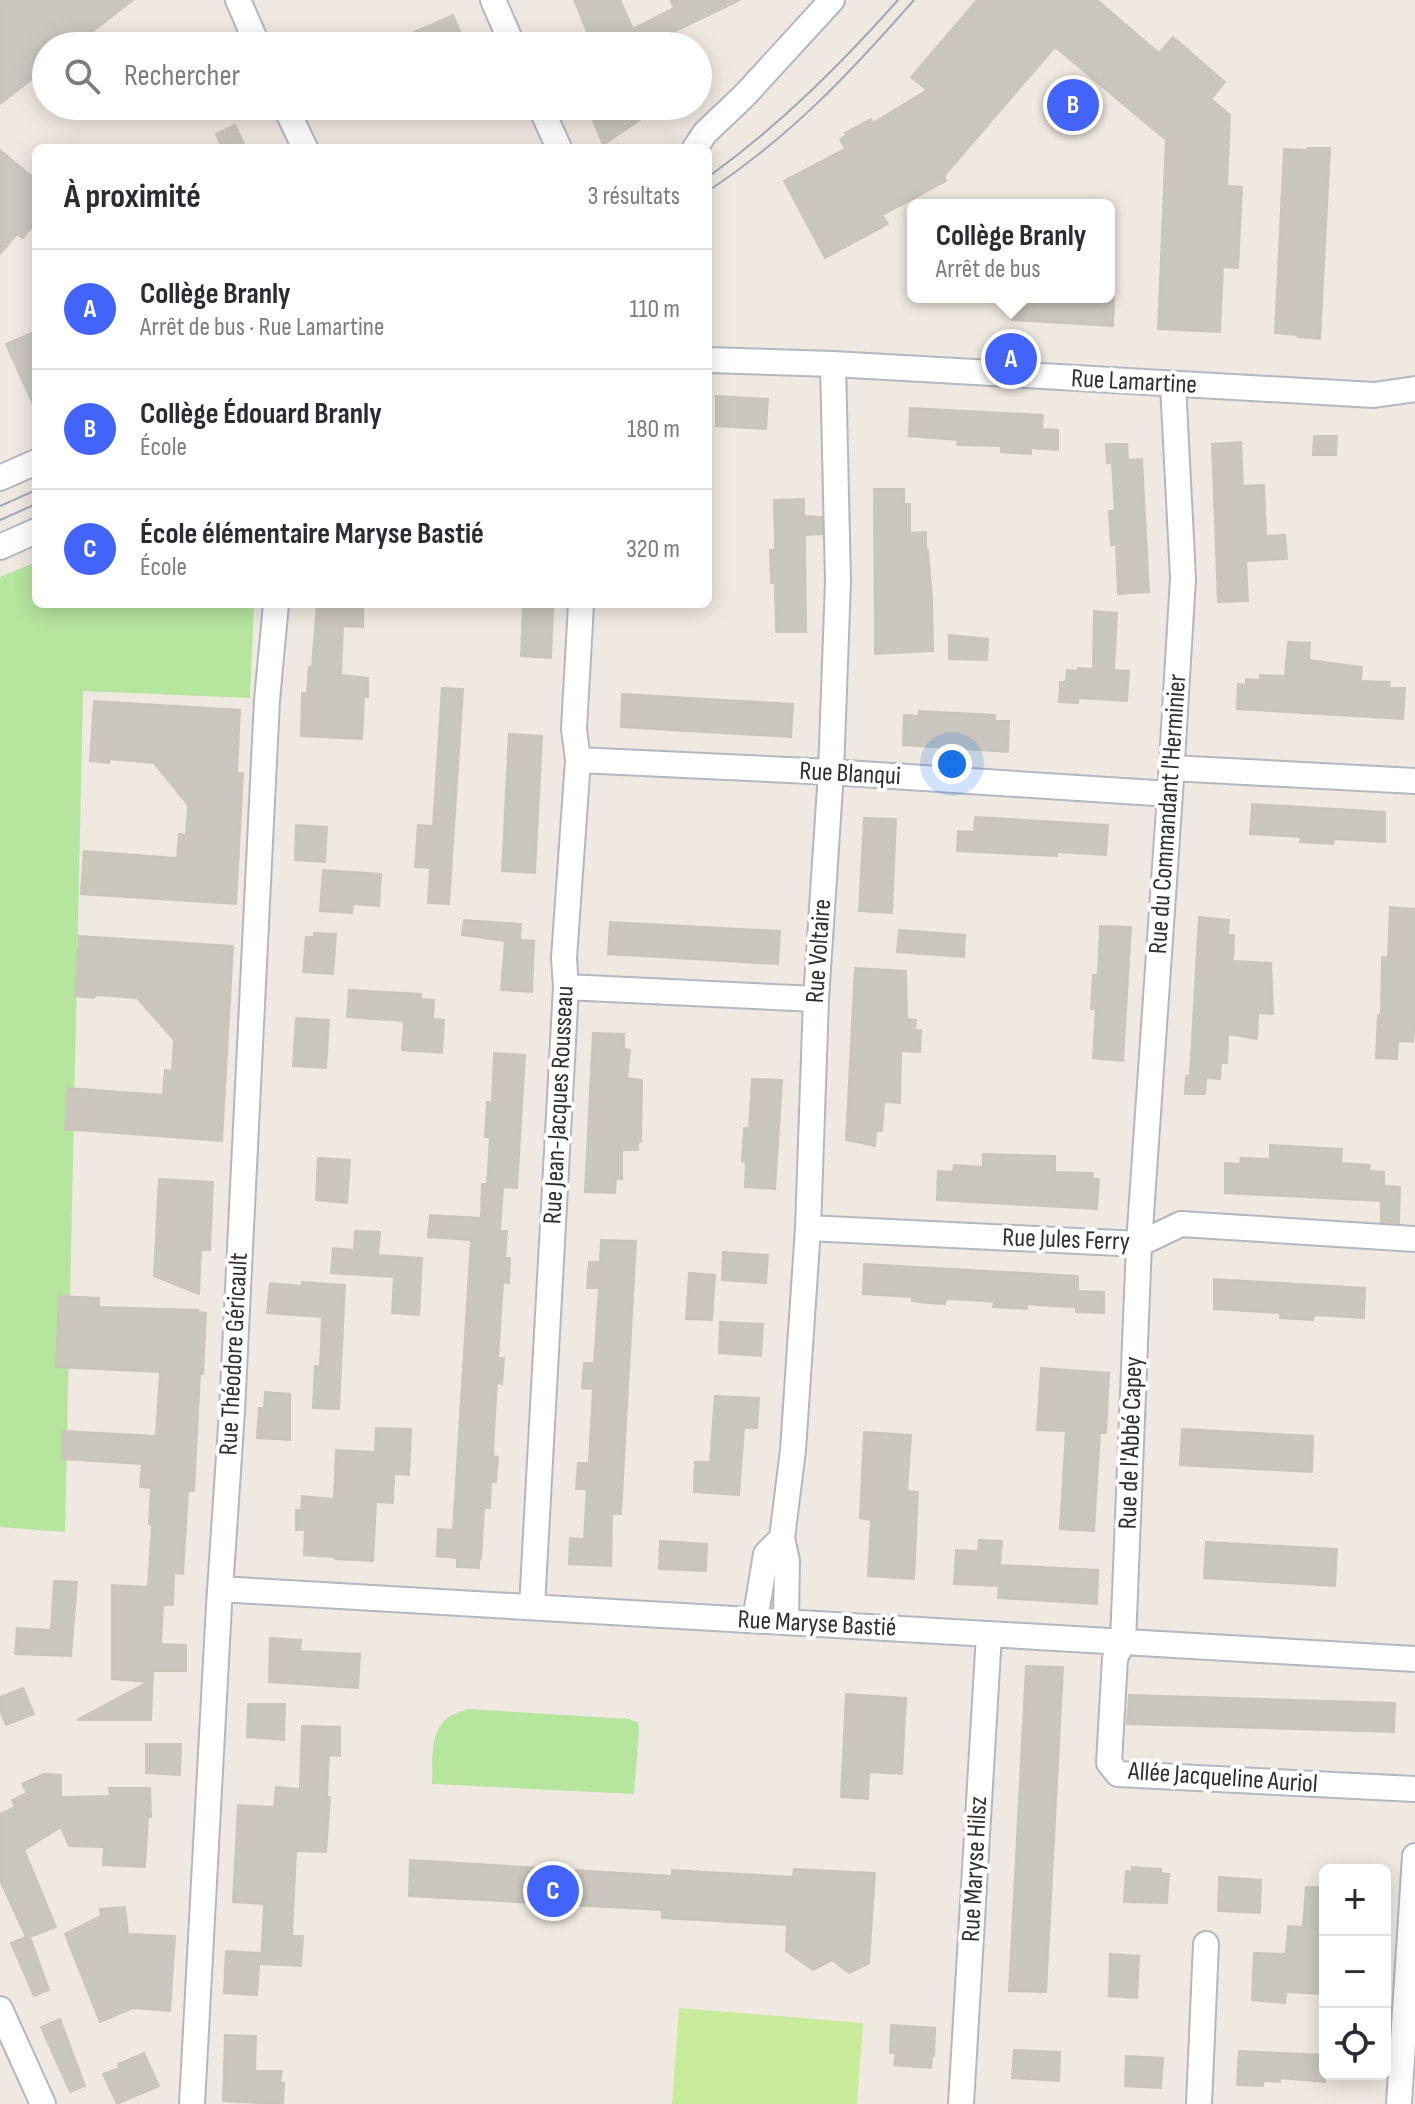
<!DOCTYPE html>
<html lang="fr">
<head>
<meta charset="utf-8">
<style>
  :root { --surface:#fff; --page:#f2f2f3; --text:#2b2b33; --muted:#7c7c81; --line:#e1e1e2; --accent:#4264fb }
  body { margin:0; font-family:"Sofia Sans Condensed",sans-serif; background:var(--page); color:var(--text) }
  .controls { position:absolute; right:24px; bottom:24px; display:grid; overflow:hidden; border-radius:12px; box-shadow:0 4px 20px #0003 }
  .controls button { width:72px; height:72px; display:grid; place-items:center; padding:0; border:0; border-bottom:2px solid var(--line); background:var(--surface); color:var(--text); font:40px sans-serif }
  .you { position:absolute; left:952px; top:764px; width:28px; height:28px; margin:-20px; border:6px solid #fff; border-radius:50%; background:#1a73e8; box-shadow:0 0 0 12px #1a73e833 }
  .badge { display:grid; place-items:center; width:52px; height:52px; border-radius:50%; background:var(--accent); color:#fff; font-size:26px; font-weight:700 }
  .pin { position:absolute; translate:-50% -50%; border:4px solid #fff; box-shadow:0 2px 8px #0006 }
  .popup { position:absolute; left:907px; top:199px; width:208px; height:104px; box-sizing:border-box; display:grid; place-content:center; border-radius:12px; background:var(--surface); filter:drop-shadow(0 2px 6px #0005); font-size:26px; white-space:nowrap; color:var(--muted) }
  .popup b { font-size:30px; color:var(--text) }
  .popup::after { content:''; position:absolute; left:50%; top:100%; margin-left:-16px; border:16px solid transparent; border-top-color:var(--surface) }
  .list { margin:0; padding:0; list-style:none }
  h2 { display:flex; justify-content:space-between; align-items:center; height:104px; margin:0; padding:0 32px; font-size:34px }
  h2 small { font-size:26px; font-weight:400; color:var(--muted) }
  .list li { display:grid; grid-template-columns:52px 1fr auto; gap:24px; align-items:center; box-sizing:border-box; height:120px; padding:0 32px; border-top:2px solid var(--line) }
  .list b { display:block; font-size:30px; white-space:nowrap }
  .list p { margin:0; font-size:26px; white-space:nowrap; color:var(--muted) }
  .list em { font-size:26px; font-style:normal; color:var(--muted) }
  .icon { flex:none; width:44px; height:44px; fill:none; stroke:currentColor; stroke-width:2; stroke-linecap:round; stroke-linejoin:round }
  .map { position:relative; flex:none; width:1415px; height:2104px; overflow:hidden }
  .search { position:absolute; background:var(--surface); box-shadow:0 4px 20px #0003; left:32px; top:32px; width:680px; height:88px; display:flex; align-items:center; gap:20px; box-sizing:border-box; padding:0 28px; border-radius:44px; color:var(--muted); font-size:30px }
  .panel { position:absolute; background:var(--surface); box-shadow:0 4px 20px #0003; left:32px; top:144px; width:680px; height:464px; border-radius:12px }
  .map>svg:first-child { display:block }
</style>
</head>
<body>
<div class="map">
<svg width="1415" height="2104" viewBox="0 0 1415 2104">
  <rect width="100%" height="100%" fill="#efe9e1"/>
  <!-- green -->
  <path fill="#b6e59e" d="M36,562V604H254L250,698L83,691L65,1532L0,1527V577Z
    M468,1709L629,1719L638,1723L639,1731L634,1794L432,1784C433,1765 429,1735 445,1720C450,1715 460,1712 468,1709Z"/>
  <!-- pitch -->
  <path fill="#c9ec9a" d="M679,2008L863,2023L857,2104H672Z"/>
  <!-- building -->
  <path fill="#cbc7bf" stroke="#cbc5ba" stroke-width="2" d="M0,0H133L74,46H46V68L0,104Z
    M574,0H620L633,29L674,8L670,0H740L644,46H593Z
    M977,0H1097L1159,53L1173,37L1225,82L1211,99L1230,115L1227,186L1242,187L1238,268L1223,267L1220,332L1158,329L1166,140L1055,47L944,176L946,181L882,215L888,224L825,258L784,181L845,149L840,139L846,136L845,133L871,119L873,123L927,90L911,77Z
    M453,15L466,46H382Z
    M587,106H660L603,145Z
    M235,125L246,148H222L216,134Z
    M1307,148H1330L1320,339L1298,337L1299,335L1275,333L1284,149L1307,150Z
    M0,150L36,180V222L23,238L17,234L0,254Z
    M1039,297H1114L1113,326L1012,320V301Z
    M36,331V411L6,344Z
    M716,396L768,399L766,429L716,426Z
    M910,408L1043,415L1042,429L1058,430V450L1031,448V454L1001,452V446L957,445L958,440L909,436Z
    M1314,436H1337L1336,455H1313Z
    M1241,442L1243,486L1264,485L1266,536L1285,535L1287,559L1246,561L1248,601L1218,602L1212,444Z
    M1106,444H1127L1128,460L1142,459L1149,592L1118,594L1116,545H1111L1109,511H1115L1112,463H1107Z
    M874,489H904V504H910V533L926,532V550H928L932,599L933,651L875,654Z
    M804,499V516L822,517V534L805,535L806,632H776L775,583H771L770,550H775L774,500Z
    M317,604H363V627L343,626L341,675L368,678V697H364L362,739L301,736L302,693H307L309,667H312Z
    M523,606L553,607L551,658L521,656Z
    M1094,611L1117,613L1114,670L1129,671L1127,701L1078,698V703L1059,702L1060,682H1066L1067,670L1078,671V668L1093,669Z
    M949,635L988,639L987,660L949,659Z
    M1288,642L1310,643L1309,660L1362,667L1361,681L1390,682L1389,688H1405L1403,719L1237,709L1238,684L1246,685V679L1260,680V675L1285,676Z
    M442,688L463,689L449,904L428,903L430,868L415,867L418,825L433,826Z
    M622,694L793,704L791,737L621,727Z
    M94,701L240,710L237,773H243L236,904L81,894L84,851L177,858L179,834L186,835L188,805L154,763L109,759V763L90,761Z
    M919,711L995,715V721H1009L1008,752L903,745L904,715L919,716Z
    M509,734L542,736L535,873L502,871Z
    M1252,804L1385,812V842L1334,839L1333,844L1300,842L1301,837L1250,834Z
    M975,817L1108,825L1106,855L1057,852V856L957,851L958,831L974,832Z
    M864,818L896,819L892,913L859,911Z
    M296,825L327,827L325,862L295,860Z
    M323,870L381,874L379,906L353,904L352,913L320,911Z
    M1390,907L1415,909V1025L1413,1042L1398,1041L1397,1059L1376,1058L1378,1015H1381L1382,957L1388,958Z
    M1199,917L1229,920L1228,935H1234L1233,961L1271,963L1273,1014L1258,1013L1257,1039L1228,1034L1227,1063H1221L1220,1079L1206,1078L1205,1094H1185L1186,1076L1190,1075Z
    M464,920L521,924L520,940L534,941L532,992L501,990L505,941L462,935Z
    M610,922L780,931L778,964L608,954Z
    M1100,926L1131,927L1123,1061L1093,1058L1096,1009H1091L1093,975H1098Z
    M899,930L965,935L964,957L897,952Z
    M314,933L336,934L333,974L303,972L306,937H314Z
    M79,936L233,946L222,1141L65,1129L68,1088L163,1095L165,1070L172,1071L174,1040L137,998L95,995L94,998L75,996Z
    M855,968L906,971L907,1019L916,1020L915,1030H921L920,1052L901,1051L900,1103L884,1102L882,1131H876L875,1146L846,1140Z
    M349,990L421,994V999L434,1000L433,1019L444,1020L442,1053L402,1050L404,1021L347,1017Z
    M296,1018L329,1020L326,1068L293,1066Z
    M593,1033L624,1034V1049L630,1050L627,1078L642,1080L641,1142H638V1150H622V1179L616,1178L615,1193L585,1192Z
    M494,1053L525,1055L517,1188L503,1187L500,1231H507L505,1258H510L509,1283L503,1282L498,1358H504L502,1384L497,1383L494,1431L493,1456L498,1457L496,1482H491L490,1508H484L481,1559L479,1558V1568L457,1567V1558L437,1556L438,1529L453,1530L471,1240L428,1237L430,1215L481,1218L482,1184H487L490,1137H485L487,1102H492Z
    M752,1079L782,1080L775,1189L745,1187L746,1162L742,1161L743,1145L744,1128H749Z
    M1270,1145L1342,1149L1341,1163L1370,1165L1369,1171L1384,1172V1186L1400,1187L1399,1223L1381,1222V1201L1225,1193V1163L1240,1164L1241,1158L1270,1159Z
    M983,1154L1055,1156V1172L1093,1173L1092,1179H1099L1097,1209L937,1200L938,1171L953,1172L954,1165L983,1167Z
    M318,1158L350,1160L347,1203L316,1200Z
    M159,1179L213,1182L210,1250H201L199,1294L154,1276Z
    M355,1231L380,1232L378,1255L422,1258L419,1315L392,1313L394,1277L331,1273L333,1248L354,1250Z
    M601,1240L636,1241L621,1514H612L611,1566L569,1564L570,1538L584,1539L587,1489H576L578,1463H589L593,1389L582,1388L584,1363H594L599,1288H587L589,1262H600Z
    M723,1252L768,1255L766,1283L722,1280Z
    M864,1264L1078,1276V1291L1104,1292V1313L1076,1312V1307L1051,1306L1027,1304V1309L993,1307L994,1302L970,1300L946,1299L945,1304L928,1303L912,1301V1297L863,1294Z
    M689,1273L715,1275L712,1320L686,1319Z
    M1214,1279L1365,1288L1364,1318L1314,1315L1313,1320L1280,1318V1313L1214,1309Z
    M302,1282L345,1285L339,1409L313,1408L315,1366L320,1367L322,1317L267,1313L270,1283L301,1286Z
    M59,1296L99,1298V1307L198,1310V1312L206,1313L203,1374H200L194,1491H188L183,1574L174,1573L173,1605H163L161,1644L186,1645V1671H153L151,1720H77L148,1682L112,1679V1585L148,1587L152,1525L149,1524L151,1488L140,1487L142,1464L62,1459L63,1431L156,1436L160,1372L56,1367Z
    M720,1322L763,1324L761,1356L719,1353Z
    M1041,1368L1109,1373L1106,1433H1100L1094,1531L1060,1529L1066,1431L1037,1430Z
    M265,1392L290,1394V1440L257,1438L259,1408H264Z
    M715,1396L759,1398L757,1428H744L739,1495L694,1492L695,1462H710Z
    M376,1428L411,1429L409,1475L394,1474L393,1503L376,1502L373,1561L335,1559L334,1557L304,1555L305,1530H296V1510H301L302,1496L334,1499L336,1450L375,1452Z
    M1182,1429L1313,1436L1312,1472L1180,1465Z
    M864,1432L911,1435L907,1491L918,1492L914,1579L868,1576L871,1520L860,1518Z
    M979,1540L1002,1541L1000,1565L1098,1570L1097,1604L998,1598L999,1586L954,1584L956,1550L978,1551Z
    M660,1541L707,1544L706,1571L659,1569Z
    M1206,1542L1337,1549L1335,1586L1204,1578Z
    M54,1581L77,1582L71,1656L15,1654L17,1628L51,1630Z
    M270,1638L301,1640L300,1651L360,1654L358,1688L269,1682Z
    M1026,1666L1063,1667L1046,1992L1009,1991Z
    M23,1688L34,1714L6,1725L0,1710V1697Z
    M846,1694L906,1698L902,1774L869,1772L868,1799L841,1797Z
    M1129,1695L1395,1703L1394,1732L1127,1724Z
    M248,1704H285L284,1740L247,1737Z
    M302,1726L340,1727V1756L329,1755L327,1797H330L326,1852L296,1851L292,1936H303L301,1966L261,1964L264,1904L233,1902L238,1805L274,1807L276,1787L300,1789Z
    M146,1744H181L180,1775L146,1773Z
    M44,1774L61,1775V1797L110,1796L109,1788H150L151,1817H148L145,1867L103,1865L104,1847L69,1846L61,1827L24,1850L56,1927L30,1937L49,1990L34,1996L11,1943L26,1937L0,1880V1814L15,1807L12,1800L27,1793L22,1784Z
    M410,1860L672,1876V1870L793,1877L794,1869L875,1873L869,1963L849,1973L832,1960L813,1970L786,1951L787,1925L662,1918V1910L409,1896Z
    M1132,1867L1161,1869V1873L1169,1874L1167,1903L1124,1902L1126,1871L1132,1872Z
    M1219,1877L1261,1880L1260,1913L1218,1911Z
    M1306,1887L1325,1888V1994L1286,1992L1285,2003L1252,2000L1254,1953L1286,1954L1288,1926L1303,1927Z
    M125,1907L128,1934L175,1936L170,2011L133,2008L100,2022L65,1934L101,1916L100,1909Z
    M226,1951L260,1953L257,1995L224,1993Z
    M1110,1954L1139,1956L1137,1998L1109,1996Z
    M60,2019L85,2086L70,2092L41,2027Z
    M891,2025L935,2028L934,2056H932L931,2068L894,2065L896,2053H890Z
    M225,2035L256,2036L255,2071H282L280,2082L284,2083L283,2104L223,2101Z
    M1014,2050L1060,2052L1059,2081L1012,2078Z
    M1239,2051L1325,2055V2082L1280,2078V2082L1263,2081V2086L1237,2085Z
    M144,2053L159,2086L117,2104L103,2074L119,2068L118,2064Z
    M1126,2056L1163,2058L1161,2088L1125,2086Z"/>
  <g fill="none" stroke-linecap="round" stroke-linejoin="round">
    <!-- minor casing -->
    <g stroke="#b4b7c1" stroke-width="28">
      <path id="minor" d="M238,0L258,46
        M493,0L513,46
        M285,106L305,148
        M540,106L559,148
        M695,148L705,133L744,96L832,0
        M708,360L833,364L1374,395L1415,389
        M1173,384L1183,578L1170,794L1139,1244L1123,1642L1115,1658L1109,1763L1118,1774L1415,1789
        M0,478L36,462
        M0,547L36,531
        M578,760L831,772L1170,794
        M1171,768L1415,781
        M566,987L816,999
        M808,1228L1139,1244L1181,1224L1415,1239
        M220,1589L1415,1659
        M532,1607L566,987L564,958L578,760L574,729L581,604
        M755,1620L766,1554L782,1538
        M786,1622L787,1561L782,1538L793,1450L808,1228L816,999L831,772L838,581L833,364
        M0,2009L43,2104
        M192,2104L219,1605L232,1411L267,700L276,604
        M961,2104L989,1634
        M1199,2104L1206,1944
        M1399,2104L1415,1856"/>
    </g>
    <!-- minor -->
    <use href="#minor" stroke="#fff" stroke-width="24"/>
    <!-- tram -->
    <path stroke="#a3a6b8" stroke-width="2" d="M708,177C779,126 840,65 898,0
      M708,191C791,136 849,74 914,0
      M0,506L36,490
      M0,520L36,504"/>
  </g>
  <g text-anchor="middle" dominant-baseline="central" stroke-width="8" stroke-linejoin="round" paint-order="stroke">
    <!-- street labels -->
    <g font-size="26" fill="#2e2e2e" stroke="#fff">
      <text transform="translate(1134 382) rotate(3)">Rue Lamartine</text>
      <text transform="translate(850 774) rotate(3)">Rue Blanqui</text>
      <text transform="translate(1168 814) rotate(-86)">Rue du Commandant l'Herminier</text>
      <text transform="translate(819 951) rotate(-86)">Rue Voltaire</text>
      <text transform="translate(559 1105) rotate(-87)">Rue Jean-Jacques Rousseau</text>
      <text transform="translate(1066 1240) rotate(2)">Rue Jules Ferry</text>
      <text transform="translate(234 1354) rotate(-87)">Rue Théodore Géricault</text>
      <text transform="translate(1131 1443) rotate(-88)">Rue de l'Abbé Capey</text>
      <text transform="translate(817 1624) rotate(3)">Rue Maryse Bastié</text>
      <text transform="translate(1223 1778) rotate(4)">Allée Jacqueline Auriol</text>
      <text transform="translate(975 1869) rotate(-87)">Rue Maryse Hilsz</text>
    </g>
  </g>
</svg>
<div class="controls">
<button>+</button>
<button>−</button>
<button><svg class="icon" aria-label="locate" viewBox="0 0 24 24"><circle cx="12" cy="12" r="6"/><path d="M12 2v4M12 18v4M2 12h4M18 12h4"/></svg></button>
</div>
<div class="you"></div>
<div class="pin badge" style="left:1011px;top:359px">A</div>
<div class="popup"><b>Collège Branly</b>Arrêt de bus</div>
<div class="pin badge" style="left:1073px;top:105px">B</div>
<div class="pin badge" style="left:553px;top:1891px">C</div>
<div class="search"><svg class="icon" aria-label="search" viewBox="0 0 24 24"><circle cx="10" cy="10" r="6"/><path d="M15 15l6 6"/></svg>Rechercher</div>
<section class="panel">
<h2>À proximité<small>3 résultats</small></h2>
<ul class="list">
<li><span class="badge">A</span><div><b>Collège Branly</b><p>Arrêt de bus · Rue Lamartine</p></div><em>110 m</em></li>
<li><span class="badge">B</span><div><b>Collège Édouard Branly</b><p>École</p></div><em>180 m</em></li>
<li><span class="badge">C</span><div><b>École élémentaire Maryse Bastié</b><p>École</p></div><em>320 m</em></li>
</ul>
</section>
</div>
</body>
</html>
